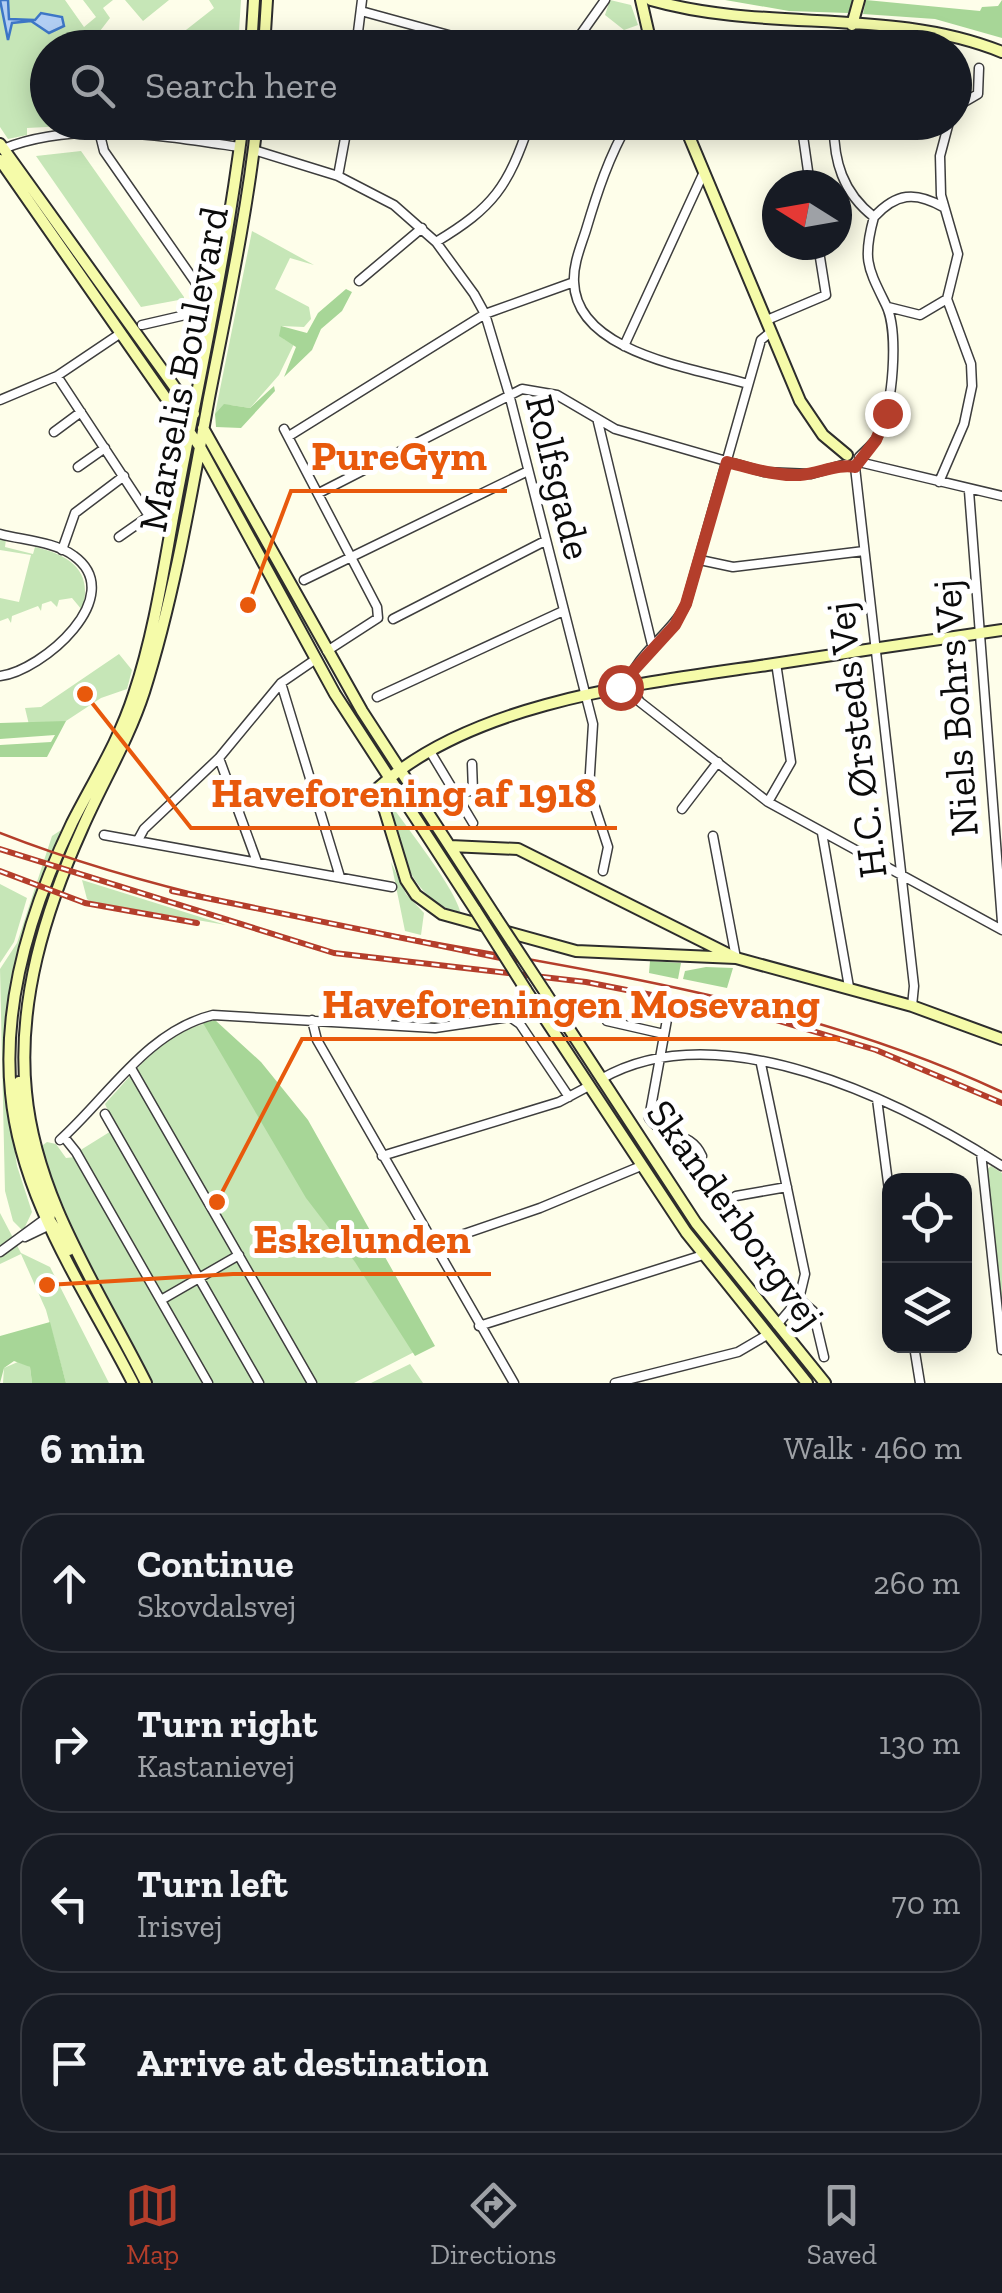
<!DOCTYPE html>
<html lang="en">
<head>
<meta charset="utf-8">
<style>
  :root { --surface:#171b24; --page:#242831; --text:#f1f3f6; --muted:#9ea1a6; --line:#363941; --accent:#b43e2b }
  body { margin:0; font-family:"Zilla Slab",serif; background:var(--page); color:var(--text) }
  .controls { position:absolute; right:30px; bottom:30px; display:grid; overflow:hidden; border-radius:20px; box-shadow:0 5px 25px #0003 }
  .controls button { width:90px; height:90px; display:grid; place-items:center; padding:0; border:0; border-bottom:2px solid var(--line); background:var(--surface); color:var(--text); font:50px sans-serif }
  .compass { position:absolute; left:762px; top:170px; width:90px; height:90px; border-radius:50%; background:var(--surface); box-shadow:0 5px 25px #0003; rotate:281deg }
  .stop { position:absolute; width:30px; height:30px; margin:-22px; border:8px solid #b43e2b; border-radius:50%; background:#fff }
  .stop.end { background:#b43e2b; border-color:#fff; box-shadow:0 2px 10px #0008 }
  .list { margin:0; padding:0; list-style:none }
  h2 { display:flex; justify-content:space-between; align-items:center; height:130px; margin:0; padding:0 40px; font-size:42px }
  h2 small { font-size:32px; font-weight:400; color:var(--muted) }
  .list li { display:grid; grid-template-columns:65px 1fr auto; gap:30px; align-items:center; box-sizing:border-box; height:140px; margin:0 20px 20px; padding:0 20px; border:2px solid var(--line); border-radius:40px }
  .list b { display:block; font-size:38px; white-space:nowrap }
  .list p { margin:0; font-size:32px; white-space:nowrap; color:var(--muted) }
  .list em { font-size:32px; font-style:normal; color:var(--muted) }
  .icon { flex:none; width:55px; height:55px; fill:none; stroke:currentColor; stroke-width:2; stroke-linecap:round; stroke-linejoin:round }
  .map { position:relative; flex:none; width:1002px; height:1383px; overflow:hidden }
  .search { position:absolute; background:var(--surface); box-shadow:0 5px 25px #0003; left:30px; right:30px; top:30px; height:110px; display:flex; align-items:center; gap:25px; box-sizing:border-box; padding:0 35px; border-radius:55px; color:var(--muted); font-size:38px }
  .sheet { height:770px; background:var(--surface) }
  nav { display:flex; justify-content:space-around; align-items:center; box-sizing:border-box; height:140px; border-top:2px solid var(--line); background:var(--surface); font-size:28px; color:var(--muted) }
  nav a { display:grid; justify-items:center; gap:5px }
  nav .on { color:var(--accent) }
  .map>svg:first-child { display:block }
</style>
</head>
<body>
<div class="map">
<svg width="1002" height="1383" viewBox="0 0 1002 1383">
  <rect width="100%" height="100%" fill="#fefeea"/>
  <!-- green -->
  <path fill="#c6e6b7" d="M0,0H65L84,27L96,17L83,0H113L103,8L110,18L100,31L106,47L48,48V122L123,123L27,128V135L8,139L0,127Z
    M125,0H169L143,21Z
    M209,0H241L238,47H224L218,41L209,47L163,48L214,8Z
    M610,0L631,5L638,25L624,30L605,15Z
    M81,151L184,297V299L141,307L36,156Z
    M252,231L314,265L290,258L275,289L309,307L311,319L304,327L281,326L284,339L294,344L279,375L250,408L230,405L215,414Z
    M210,453L260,535L316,645Z
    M0,538L6,539L5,547L33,554L35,547C69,555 94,570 82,610L72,598L59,600L57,607L51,601L42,604L41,611L38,606L12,616L11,623L8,618L0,621V598L19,602L31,555L0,550Z
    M119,654L132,670L127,689L101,698L66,721L30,729L25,708L41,707Z
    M405,786L489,916L488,917L401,788Z
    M383,793C401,821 455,886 461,914C405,897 399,842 383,793Z
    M61,830L24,936L8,1103L17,1166L32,1212L23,1231L13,1221L5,1191L0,969L17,943L52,836Z
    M391,862L406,894L424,913L421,935L405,931Z
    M82,880L226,925L92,902L87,899Z
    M0,884L27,898L14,942L0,963Z
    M211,1022L420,1349L354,1383H211L79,1151L116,1128L105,1104C136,1070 164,1032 211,1022Z
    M603,1095L711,1251L819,1383C788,1369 605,1123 603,1095Z
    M47,1142L56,1144L66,1158L75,1157L202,1383H150L73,1233L39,1148Z
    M991,1166L1002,1173V1307L985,1171Z
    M0,1213L21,1253L50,1267L109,1383H66L46,1310L21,1254L0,1264Z
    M20,1361L30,1367L32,1383H3L4,1368Z
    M410,1364L423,1383H371Z"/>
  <!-- forest -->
  <path fill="#a7d697" d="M725,0H854L848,13L789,11Z
    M866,0L980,11L982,7L998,6L1002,0V38L935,19L863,14Z
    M346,289L352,292L342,311L321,329L312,350L284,377L296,347L279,336L281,326L307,333L318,313Z
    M274,386L275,391L241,428L216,427L215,414L224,404L250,408Z
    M66,721L47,757H0V745L51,742L55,735L0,739V723Z
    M650,961L681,963L678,979L649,973Z
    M706,967L733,968L727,988L683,979L685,971Z
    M215,1020L261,1062L308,1120L435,1346L415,1356L355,1262L306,1198L203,1023Z
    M50,1322L66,1383H32L30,1367L14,1361L4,1368L0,1383V1336Z"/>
  <!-- water -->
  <path fill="#b2cef3" stroke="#3d76c6" stroke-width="2.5" d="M0,0H8L9,19L35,20L41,13L62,17L64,26L49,33L31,21L12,23L8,40Z"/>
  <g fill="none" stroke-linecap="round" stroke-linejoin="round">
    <!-- street casing -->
    <g stroke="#3e3e3e" stroke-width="11">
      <path id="street" d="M361,11L496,48
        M790,46V48
        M820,47V48
        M356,48L362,0
        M571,48L605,0
        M954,108L978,94L979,68
        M629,122C609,156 597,193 586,230C581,246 573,264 574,282C576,353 694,368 748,384
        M801,122L810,185
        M834,122C833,161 843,193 874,217C862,260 868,268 886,305C899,331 893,408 879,434C875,443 866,450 859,457
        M100,135L104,151L198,286L217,292
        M3,149C75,120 165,136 240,147
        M254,150L338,176L394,205L436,242L474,294L485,314L509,394L593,724L589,789L608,847L603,871
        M338,176L348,122
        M874,217C896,193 915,191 943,207
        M436,242C494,207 508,187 530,122
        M359,281L422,228
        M888,307L920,315L947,299
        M767,320L826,295L818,245
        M142,325L194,313L202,289
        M771,332L761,340L686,604C672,634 635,654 628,685L640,702L768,802L1002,930
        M624,346L704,172
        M57,376L151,519L173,518
        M0,400L57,376L121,333
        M598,422L653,649
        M284,429L377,607L378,618L327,651
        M54,432L81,412
        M289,436L485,314L574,282
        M859,462L1002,496
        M78,467L105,448
        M855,467L914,986L912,1006
        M939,482L964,424L972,386L971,364L947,299L958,254L941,195L940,156L949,122
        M969,491L1002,922
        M319,493L522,389L557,395L615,429L764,472L811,474L846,464
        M0,534C22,540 56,542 74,556C129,596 42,671 0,676
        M119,537L149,516
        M62,550L75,513L124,476
        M700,560L733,567L864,551
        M304,580L528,471
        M393,619L545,541
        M281,683L340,877
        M377,697L561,612
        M431,753L473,823
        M219,758L257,862
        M453,792L473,791L472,764
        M768,802L791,762L776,663
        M682,809L718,762
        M822,833L849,987
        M104,835L392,887
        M713,836L736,958
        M138,840L144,829L219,758L281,683L316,659
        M668,1014L649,1118C663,1139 690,1129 702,1156
        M312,1020L317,1040L514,1383
        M607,1021L664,1034
        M761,1064L805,1274L799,1299L777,1325
        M131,1068L312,1383
        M601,1079C719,1011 899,1100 1002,1166
        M877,1099L890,1198
        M105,1114L259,1383
        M64,1137L76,1152L208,1383
        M60,1140C108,1097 147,1031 213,1015L435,1028L510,1017L520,1024L569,1097
        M981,1153L1002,1350
        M382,1156L559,1102L589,1086
        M736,1196L787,1187
        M25,1237L48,1226
        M432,1245L540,1208L641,1166
        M0,1252L45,1219
        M799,1299L813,1311L824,1357
        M161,1300L239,1255
        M479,1326L703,1255
        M914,1346L920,1383
        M615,1383L738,1352L767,1335"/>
    </g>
    <!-- secondary casing -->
    <g stroke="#2d2d2d" stroke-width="14">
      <path id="secondary" d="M641,0L652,48
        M651,0C766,33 891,7 1002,52
        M852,25L859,0
        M251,48L254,0
        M264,48L267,0
        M683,122L800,401L823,435L847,455
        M0,144L194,414
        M0,160L200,447L335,694L476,911
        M203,428L362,711L495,916
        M450,846L518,849L736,958L912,1006L1002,1039
        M736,958L576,951L442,914L416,895L406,880L378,788C473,701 644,683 767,665C845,653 924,641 1002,630
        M526,990L686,1232L807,1383
        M545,992L696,1223L825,1383
        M19,1082L27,1144L50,1212L49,1225
        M49,1219L69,1250
        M133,1383C85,1289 21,1201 11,1093C2,1001 32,906 72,823C94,780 119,741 134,694C157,625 166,551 180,480C203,361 228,243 243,122
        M146,1383C99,1289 36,1199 26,1092C17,1002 45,911 82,829C102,783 128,741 144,692C174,597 191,496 209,398C227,306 247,215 257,122"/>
    </g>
    <!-- street -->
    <use href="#street" stroke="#fff" stroke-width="8"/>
    <!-- secondary -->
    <use href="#secondary" stroke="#f5fba9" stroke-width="10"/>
    <!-- tram -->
    <path stroke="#b43e2b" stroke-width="2.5" d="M0,833C323,960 686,944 1002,1092"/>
    <!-- rail casing -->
    <g stroke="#b43e2b" stroke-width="6">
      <path id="rail" d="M0,849L334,953L586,982L769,1018L876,1050L1002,1103
        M0,871L85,903L197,923
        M172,891L515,961"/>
    </g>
    <!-- rail -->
    <use href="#rail" stroke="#fff" stroke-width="2.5" stroke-dasharray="8" stroke-linecap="butt"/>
    <!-- secondary-bridge casing -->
    <g stroke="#2d2d2d" stroke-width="14" stroke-linecap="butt">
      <path id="secondary-bridge" d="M476,911L526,990
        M495,916L545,992"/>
    </g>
    <!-- secondary-bridge -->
    <use href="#secondary-bridge" stroke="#f5fba9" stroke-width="10"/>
  </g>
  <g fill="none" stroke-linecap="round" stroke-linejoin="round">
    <!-- route -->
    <path stroke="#b43e2b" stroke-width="12" d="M620,687L628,685L633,671L675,625L686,604L727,462C751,468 774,476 800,475C818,474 839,463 855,467L876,440L887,413"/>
  </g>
  <g text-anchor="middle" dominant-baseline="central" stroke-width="10" stroke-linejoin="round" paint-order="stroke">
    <!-- street labels -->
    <g font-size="40" fill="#0b0b0b" stroke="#fff">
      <text transform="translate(183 369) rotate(-79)">Marselis Boulevard</text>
      <text transform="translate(559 477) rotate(76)">Rolfsgade</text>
      <text transform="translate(955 708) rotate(-94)">Niels Bohrs Vej</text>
      <text transform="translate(856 740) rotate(-97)">H.C. Ørsteds Vej</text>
      <text transform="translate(736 1214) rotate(54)">Skanderborgvej</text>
    </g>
  </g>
  <!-- callouts -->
  <path fill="none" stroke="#e8590c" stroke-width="4" d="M248 605L291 491H507M85 694L191 828H617M217 1202L302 1039H840M47 1285L233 1274H491"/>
  <g fill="#e8590c" stroke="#fff" stroke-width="4">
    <circle cx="248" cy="605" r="10"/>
    <circle cx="85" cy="694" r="10"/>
    <circle cx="217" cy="1202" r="10"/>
    <circle cx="47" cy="1285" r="10"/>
  </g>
  <g font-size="42" text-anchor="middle" font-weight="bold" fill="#e8590c" stroke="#fff" stroke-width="10" stroke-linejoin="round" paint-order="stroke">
    <text x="399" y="470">PureGym</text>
    <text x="404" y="807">Haveforening af 1918</text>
    <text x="571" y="1018">Haveforeningen Mosevang</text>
    <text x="362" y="1253">Eskelunden</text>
  </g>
</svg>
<div class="controls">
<button><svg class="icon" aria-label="locate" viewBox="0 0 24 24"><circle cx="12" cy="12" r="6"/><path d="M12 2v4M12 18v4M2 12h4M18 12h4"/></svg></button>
<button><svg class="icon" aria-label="layers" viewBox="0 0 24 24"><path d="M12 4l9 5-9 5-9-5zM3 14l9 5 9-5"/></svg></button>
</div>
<svg class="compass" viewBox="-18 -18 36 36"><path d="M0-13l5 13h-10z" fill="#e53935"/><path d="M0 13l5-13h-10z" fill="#9ea1a6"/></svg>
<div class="stop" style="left:620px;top:687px"></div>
<div class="stop end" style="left:887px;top:413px"></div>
<div class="search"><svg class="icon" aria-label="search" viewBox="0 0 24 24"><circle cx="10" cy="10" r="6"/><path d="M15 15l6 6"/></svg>Search here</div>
</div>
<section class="sheet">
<h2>6 min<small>Walk · 460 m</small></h2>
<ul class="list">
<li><svg class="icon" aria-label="ahead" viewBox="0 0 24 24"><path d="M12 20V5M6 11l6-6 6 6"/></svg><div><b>Continue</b><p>Skovdalsvej</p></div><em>260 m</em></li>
<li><svg class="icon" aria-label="right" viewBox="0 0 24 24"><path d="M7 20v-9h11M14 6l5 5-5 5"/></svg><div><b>Turn right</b><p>Kastanievej</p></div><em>130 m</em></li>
<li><svg class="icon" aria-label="left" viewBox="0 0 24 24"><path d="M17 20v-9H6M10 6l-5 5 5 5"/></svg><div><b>Turn left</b><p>Irisvej</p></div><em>70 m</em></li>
<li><svg class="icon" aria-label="arrive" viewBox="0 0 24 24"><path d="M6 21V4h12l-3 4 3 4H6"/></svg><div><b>Arrive at destination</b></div></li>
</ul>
</section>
<nav>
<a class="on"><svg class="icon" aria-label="map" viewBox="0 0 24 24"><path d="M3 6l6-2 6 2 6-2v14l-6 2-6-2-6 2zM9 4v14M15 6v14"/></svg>Map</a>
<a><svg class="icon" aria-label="directions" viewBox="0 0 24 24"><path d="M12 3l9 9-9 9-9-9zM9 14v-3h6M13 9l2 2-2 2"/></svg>Directions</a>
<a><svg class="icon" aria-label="saved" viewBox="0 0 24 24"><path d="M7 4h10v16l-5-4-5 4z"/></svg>Saved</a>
</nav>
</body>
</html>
